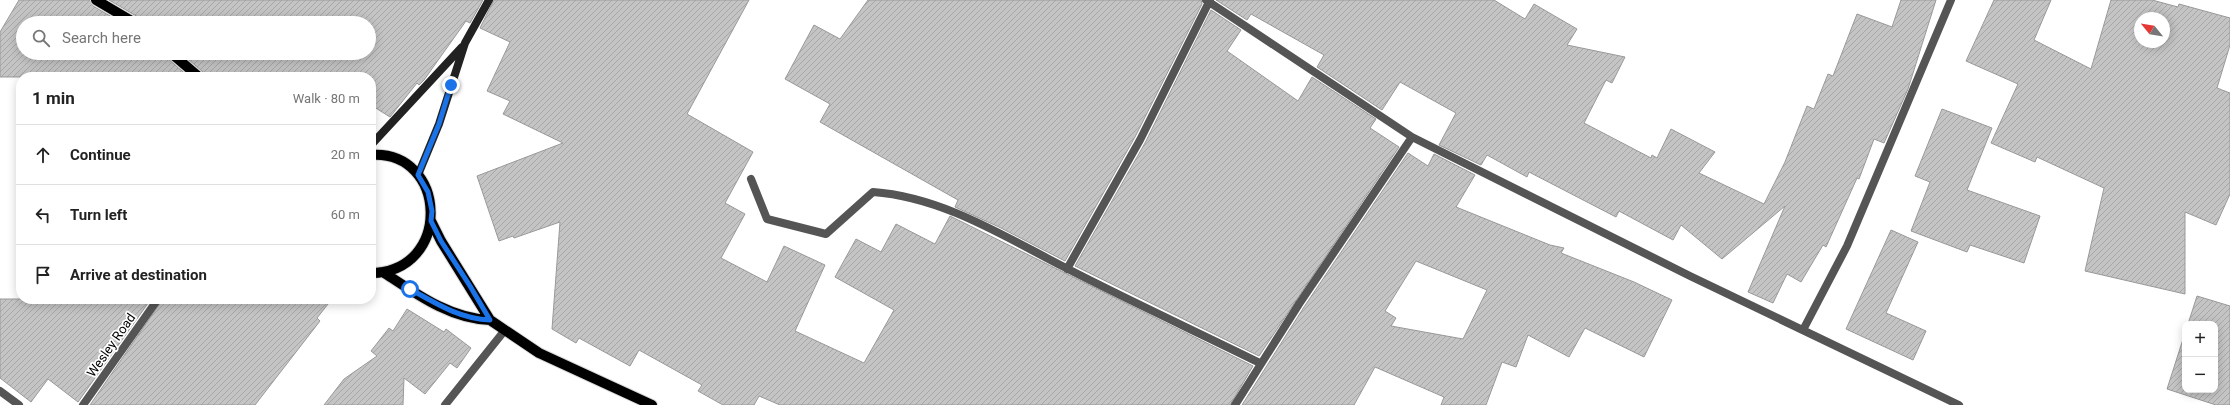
<!DOCTYPE html>
<html lang="en">
<head>
<meta charset="utf-8">
<style>
  :root { --surface:#fff; --page:#f6f6f6; --text:#222; --muted:#767676; --line:#e0e0e0 }
  body { margin:0; font-family:Roboto,sans-serif; background:var(--page); color:var(--text) }
  .controls { position:absolute; right:12px; bottom:12px; display:grid; overflow:hidden; border-radius:8px; box-shadow:0 2px 10px #0003 }
  .controls button { width:36px; height:36px; display:grid; place-items:center; padding:0; border:0; border-bottom:1px solid var(--line); background:var(--surface); color:var(--text); font:20px sans-serif }
  .compass { position:absolute; left:2134px; top:12px; width:36px; height:36px; border-radius:50%; background:var(--surface); box-shadow:0 2px 10px #0003; rotate:300deg }
  .stop { position:absolute; width:12px; height:12px; margin:-9px; border:3px solid #1a73e8; border-radius:50%; background:#fff }
  .stop.end { background:#1a73e8; border-color:#fff; box-shadow:0 1px 4px #0008 }
  .list { margin:0; padding:0; list-style:none }
  h2 { display:flex; justify-content:space-between; align-items:center; height:52px; margin:0; padding:0 16px; font-size:17px }
  h2 small { font-size:13px; font-weight:400; color:var(--muted) }
  .list li { display:grid; grid-template-columns:26px 1fr auto; gap:12px; align-items:center; box-sizing:border-box; height:60px; padding:0 16px; border-top:1px solid var(--line) }
  .list b { display:block; font-size:15px; white-space:nowrap }
  .list em { font-size:13px; font-style:normal; color:var(--muted) }
  .icon { flex:none; width:22px; height:22px; fill:none; stroke:currentColor; stroke-width:2; stroke-linecap:round; stroke-linejoin:round }
  .map { position:relative; flex:none; width:2230px; height:405px; overflow:hidden }
  .search { position:absolute; background:var(--surface); box-shadow:0 2px 10px #0003; left:16px; top:16px; width:360px; height:44px; display:flex; align-items:center; gap:10px; box-sizing:border-box; padding:0 14px; border-radius:22px; color:var(--muted); font-size:15px }
  .panel { position:absolute; background:var(--surface); box-shadow:0 2px 10px #0003; left:16px; top:72px; width:360px; height:232px; border-radius:16px }
  .map>svg:first-child { display:block }
</style>
</head>
<body>
<div class="map">
<svg width="2230" height="405" viewBox="0 0 2230 405">
  <defs>
    <pattern id="building-hatch" width="6" height="6" patternUnits="userSpaceOnUse"><rect width="6" height="6" fill="#c4c4c4"/><path d="M-1 1l2-2M0 6l6-6M5 7l2-2" fill="none" stroke="#a7a7a7"/></pattern>
  </defs>
  <rect width="100%" height="100%" fill="#fff"/>
  <!-- building -->
  <path fill="url(#building-hatch)" stroke="#999" fill-rule="evenodd" d="M19,0H90L93,6L122,23H23V53H165L167,58L189,77H0V32Z
    M109,0H483L470,23L466,21L424,80L419,85L417,83L390,117L371,105V77H205L203,72L181,53H369V23H141L138,17Z
    M494,0H749L687,114L753,152L725,203L745,214L721,258L767,282L784,246L825,265L795,331L864,363L894,310L835,277L856,239L881,252L896,224L935,244L950,216L1253,366L1230,405H780L759,396L754,405H723L698,391L702,385L639,350L630,366L579,338L576,343L552,329L560,222L514,238L513,236L499,241L477,176L563,143L503,114L510,101L487,91L510,42L480,28Z
    M868,0H1201L1202,4L1135,137L1065,261L999,227L955,207L958,200L820,122L830,104L785,79L814,25L840,39Z
    M1216,0H1494L1525,19L1534,4L1577,29L1567,45L1625,57L1612,83L1606,80L1584,123L1651,158L1652,155L1657,158L1671,129L1715,152L1699,173L1764,204L1785,162L1807,106L1814,109L1828,74L1833,76L1857,14L1892,27L1901,0H1936L1908,89L1884,143L1874,139L1859,179L1857,178L1826,247L1823,245L1801,282L1787,274L1773,303L1748,292L1785,206L1722,259L1681,225L1673,240L1619,211L1616,217L1529,172L1527,177L1487,155L1481,165L1439,145L1456,113L1400,82L1382,110L1317,67L1324,55L1251,14L1247,20Z
    M1994,0H2051L2034,40L2091,69L2111,0H2152L2178,7L2179,4L2230,18V45L2217,88L2230,93V194L2216,225L2185,212V294L2085,271L2104,188L2037,157L2035,162L1991,143L2018,84L1966,61ZM2140,18H2164V42H2140Z
    M1211,10L1241,30L1227,51L1298,101L1312,77L1376,119L1370,128L1399,147L1259,356L1075,266L1145,143Z
    M1942,109L1992,128L1967,190L2040,216L2024,263L1970,245L1967,252L1911,231L1930,182L1915,176Z
    M1408,153L1428,166L1434,154L1475,175L1456,207L1550,245L1564,248L1561,253L1634,282L1672,300L1644,357L1585,328L1569,357L1528,335L1516,367L1502,362L1486,405H1441L1444,397L1375,367L1354,405H1242L1304,307ZM1416,261L1487,290L1463,339L1391,326L1396,318L1385,311Z
    M1891,230L1918,242L1886,313L1926,331L1913,360L1846,329Z
    M2197,296L2230,306V405H2216L2167,389L2185,333V390H2215V324H2188Z
    M0,299H151L78,402L48,379L31,402L0,378Z
    M163,299H332L317,318L320,321L255,405H90Z
    M407,309L444,332L446,329L471,348L457,368L450,363L425,394L404,378L403,405H324L344,379L377,356L371,351L389,328L393,331Z"/>
  <g fill="none" stroke-linecap="round" stroke-linejoin="round">
    <!-- primary casing -->
    <g stroke="#dbdbdb" stroke-width="12">
      <path id="primary" d="M96,0L135,23
        M171,53L199,77
        M371,155C448,150 453,272 371,273
        M431,221L441,241L490,320L539,353L652,405
        M383,272C415,293 450,319 490,320"/>
    </g>
    <!-- minor -->
    <path stroke="#555" stroke-width="8" d="M1206,0L1412,137L1690,276L1959,405
      M751,179L767,219L826,234L873,192C943,197 1005,237 1066,268C1130,301 1195,331 1260,363
      M1067,269L1140,140L1210,0
      M1803,330L1847,246L1951,0
      M0,391L19,405
      M83,405L158,299
      M445,405L505,330
      M1235,405L1299,304L1412,137"/>
    <!-- secondary -->
    <path stroke="#222" stroke-width="8" d="M371,145L462,47
      M418,175L439,124L465,43L489,0"/>
    <!-- primary -->
    <use href="#primary" stroke="#000" stroke-width="10"/>
  </g>
  <g fill="none" stroke-linecap="round" stroke-linejoin="round">
    <!-- route -->
    <path stroke="#1a73e8" stroke-width="5" d="M410,289C435,303 460,319 490,320L470,286L441,241L431,221L432,211L428,192L418,175L439,124L451,85"/>
  </g>
  <g text-anchor="middle" dominant-baseline="central" stroke-width="3.5" stroke-linejoin="round" paint-order="stroke">
    <!-- street labels -->
    <g font-size="13" fill="#000" stroke="#fff">
      <text transform="translate(111 345) rotate(-55)">Wesley Road</text>
    </g>
  </g>
</svg>
<div class="controls">
<button>+</button>
<button>−</button>
</div>
<svg class="compass" viewBox="-18 -18 36 36"><path d="M0-13l5 13h-10z" fill="#e53935"/><path d="M0 13l5-13h-10z" fill="#767676"/></svg>
<div class="stop" style="left:410px;top:289px"></div>
<div class="stop end" style="left:451px;top:85px"></div>
<div class="search"><svg class="icon" aria-label="search" viewBox="0 0 24 24"><circle cx="10" cy="10" r="6"/><path d="M15 15l6 6"/></svg>Search here</div>
<section class="panel">
<h2>1 min<small>Walk · 80 m</small></h2>
<ul class="list">
<li><svg class="icon" aria-label="ahead" viewBox="0 0 24 24"><path d="M12 20V5M6 11l6-6 6 6"/></svg><div><b>Continue</b></div><em>20 m</em></li>
<li><svg class="icon" aria-label="left" viewBox="0 0 24 24"><path d="M17 20v-9H6M10 6l-5 5 5 5"/></svg><div><b>Turn left</b></div><em>60 m</em></li>
<li><svg class="icon" aria-label="arrive" viewBox="0 0 24 24"><path d="M6 21V4h12l-3 4 3 4H6"/></svg><div><b>Arrive at destination</b></div></li>
</ul>
</section>
</div>
</body>
</html>
